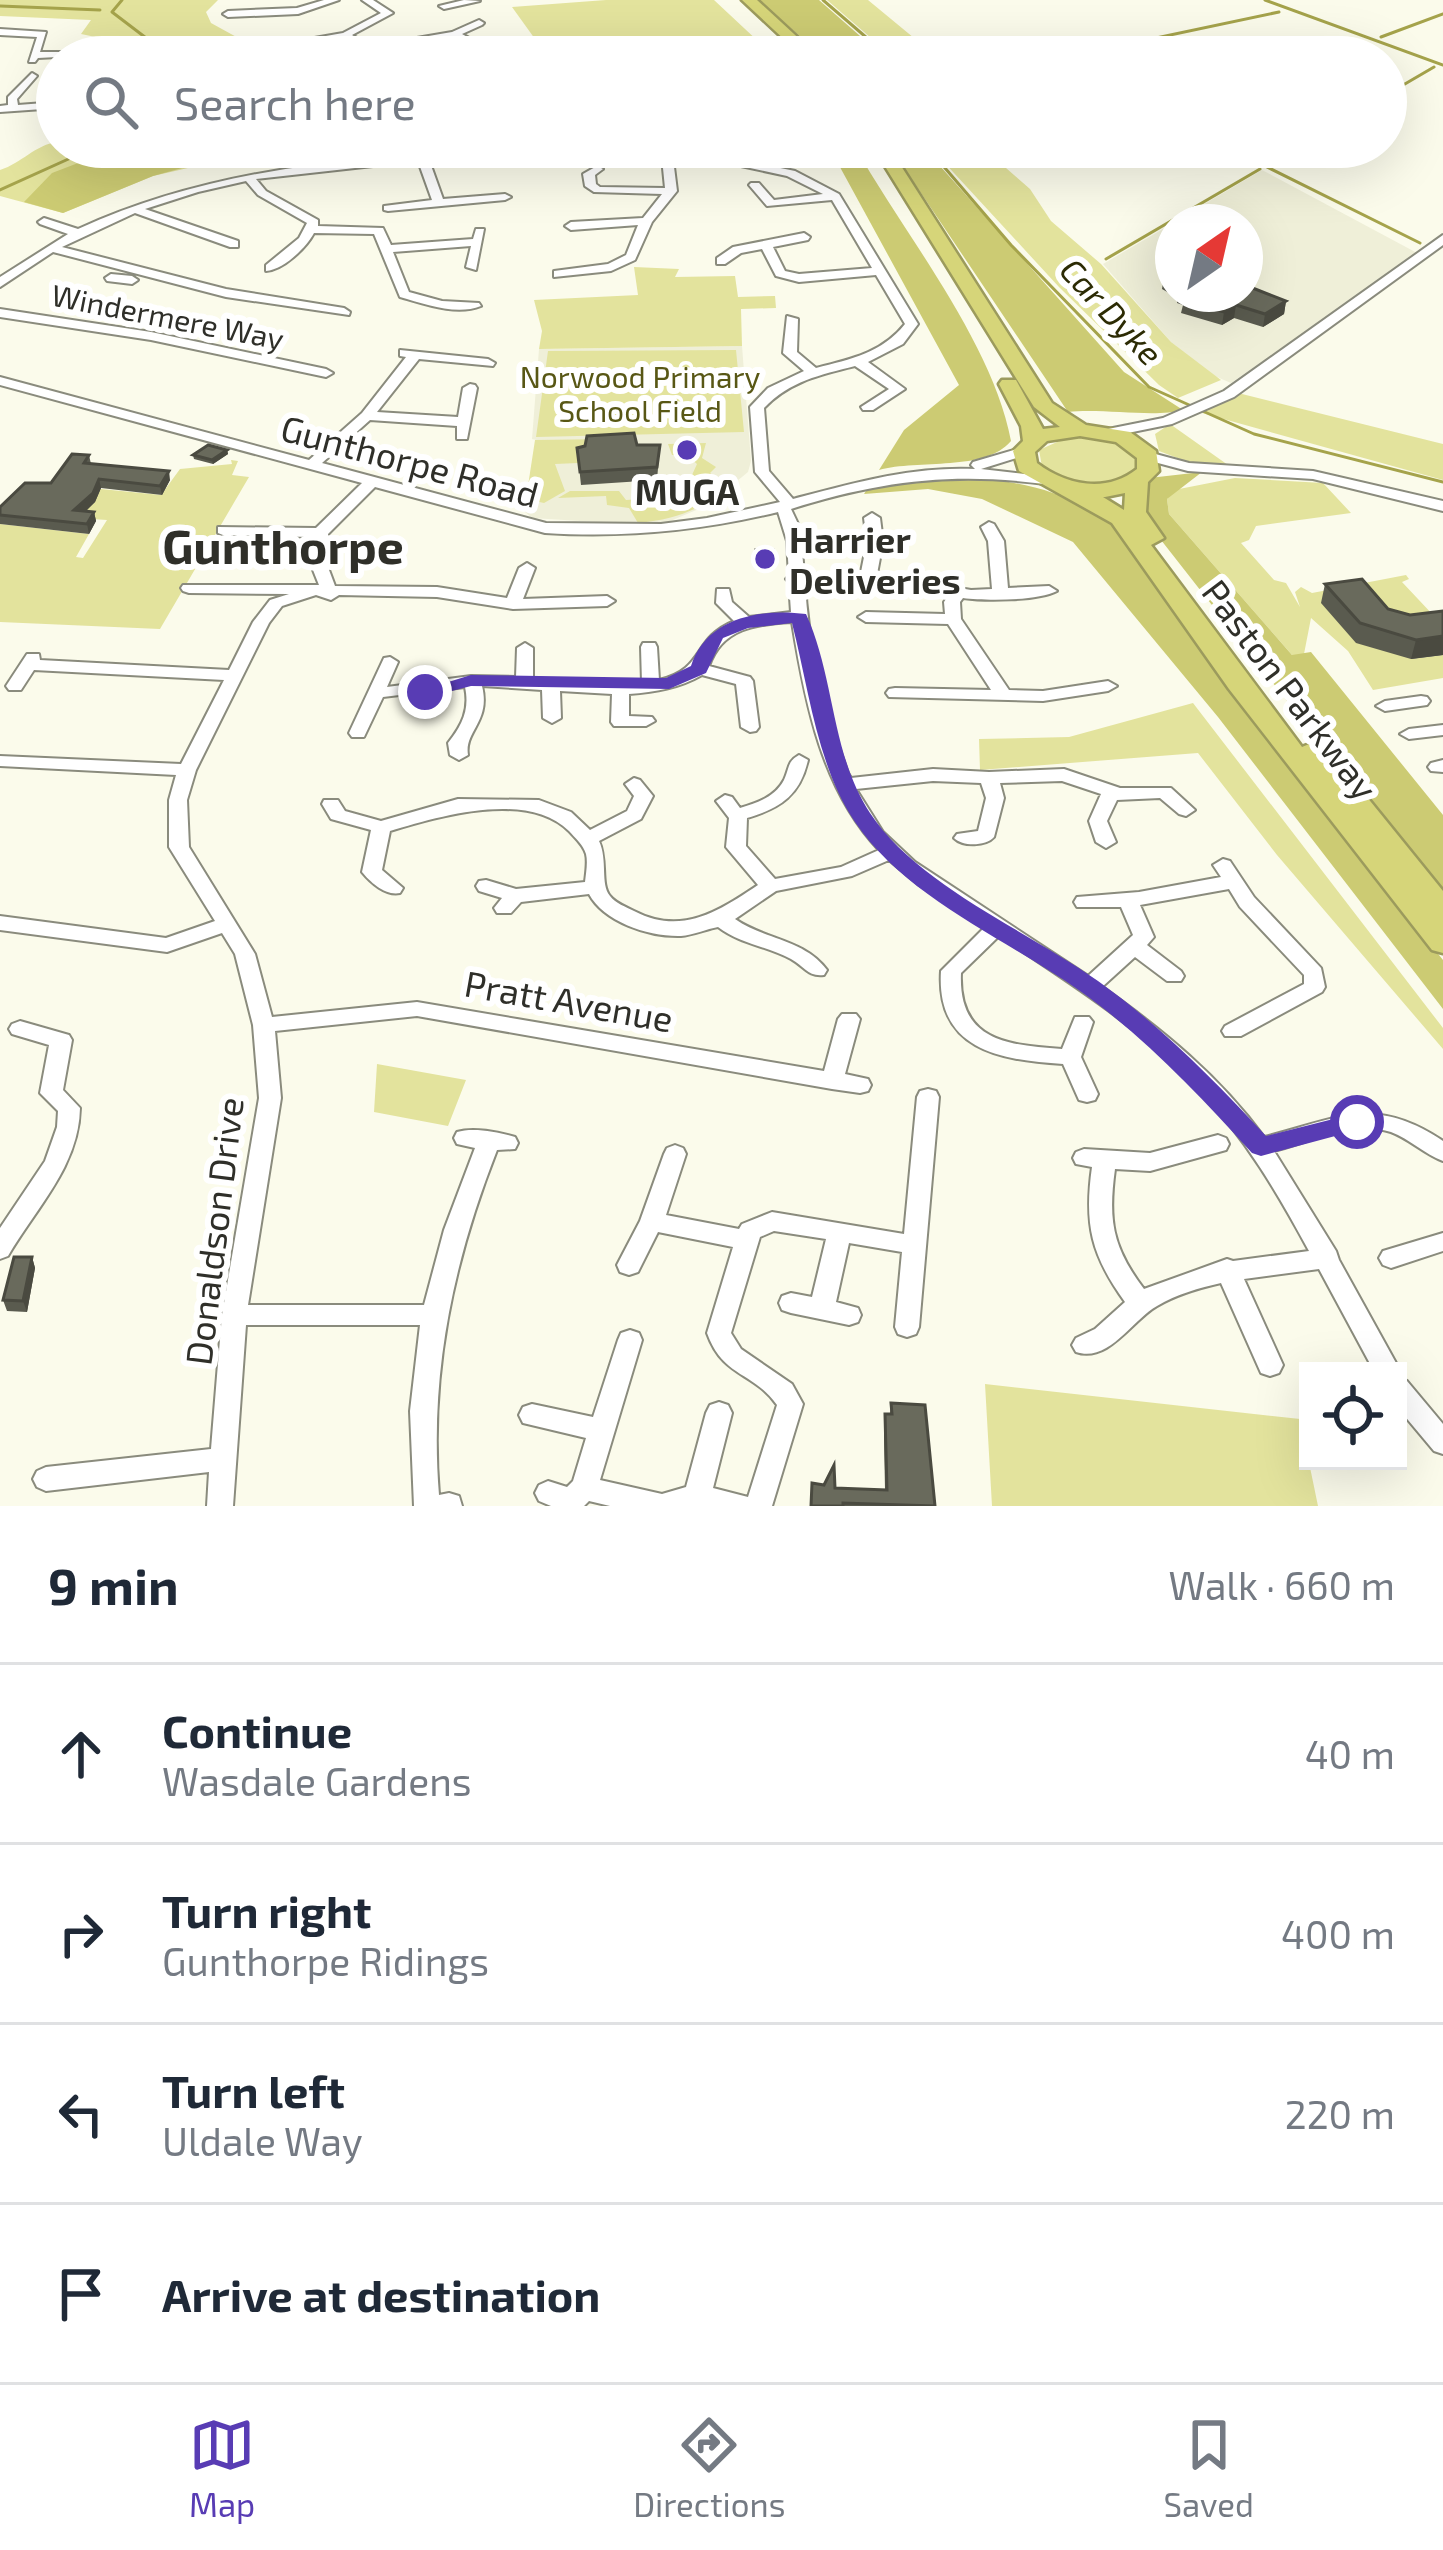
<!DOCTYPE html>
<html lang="en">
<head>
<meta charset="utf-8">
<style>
  :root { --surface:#fff; --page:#f2f2f3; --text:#1f2937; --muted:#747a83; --line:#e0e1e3; --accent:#583cb4 }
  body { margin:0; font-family:"Exo 2",sans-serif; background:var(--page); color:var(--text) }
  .controls { position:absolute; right:36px; bottom:36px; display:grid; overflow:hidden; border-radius:0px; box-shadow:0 12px 48px #0002 }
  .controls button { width:108px; height:108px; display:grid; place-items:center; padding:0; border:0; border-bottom:3px solid var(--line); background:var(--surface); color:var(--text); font:60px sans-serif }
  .compass { position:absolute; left:1155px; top:204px; width:108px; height:108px; border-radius:50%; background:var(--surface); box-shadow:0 12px 48px #0002; rotate:34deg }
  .stop { position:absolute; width:36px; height:36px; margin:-27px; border:9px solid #583cb4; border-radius:50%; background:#fff }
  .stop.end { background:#583cb4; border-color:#fff; box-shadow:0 3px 12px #0008 }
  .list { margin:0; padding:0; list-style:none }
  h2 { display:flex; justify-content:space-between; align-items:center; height:156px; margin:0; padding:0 48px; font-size:51px }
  h2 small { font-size:39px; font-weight:400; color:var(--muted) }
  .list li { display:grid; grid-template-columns:78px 1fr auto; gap:36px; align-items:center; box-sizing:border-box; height:180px; padding:0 48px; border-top:3px solid var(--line) }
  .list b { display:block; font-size:45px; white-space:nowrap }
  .list p { margin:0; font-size:39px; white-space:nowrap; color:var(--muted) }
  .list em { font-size:39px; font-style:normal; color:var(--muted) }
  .icon { flex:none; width:66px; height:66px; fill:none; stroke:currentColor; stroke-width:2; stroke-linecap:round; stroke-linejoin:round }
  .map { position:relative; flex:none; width:1443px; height:1506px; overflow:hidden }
  .search { position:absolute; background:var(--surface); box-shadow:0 12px 48px #0002; left:36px; right:36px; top:36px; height:132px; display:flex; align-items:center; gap:30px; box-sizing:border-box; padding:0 42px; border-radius:66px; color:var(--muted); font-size:45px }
  .sheet { height:876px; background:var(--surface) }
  nav { display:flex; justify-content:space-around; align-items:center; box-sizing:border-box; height:168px; border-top:3px solid var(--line); background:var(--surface); font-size:33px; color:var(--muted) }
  nav a { display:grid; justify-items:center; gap:6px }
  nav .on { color:var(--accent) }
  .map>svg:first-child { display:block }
</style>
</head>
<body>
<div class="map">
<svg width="1443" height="1506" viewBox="0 0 1443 1506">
  <rect width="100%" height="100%" fill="#fbfbeb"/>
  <!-- built -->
  <path fill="#efefd8" d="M1262,170L1419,254L1231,383L1210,374L1171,342L1103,264L1173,223V294H1245V222H1174Z
    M742,346L751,461L748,472L708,505L668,522L629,524L532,518L524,511L536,440L532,439L539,349Z"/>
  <!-- green -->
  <path fill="#e3e39d" d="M0,0H218L206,12L211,23L273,57H116L125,43L81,34L91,20L0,16Z
    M606,0H714L775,57H444L535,39L512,7Z
    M827,0H868L937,57H893Z
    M57,142V147H255L249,154L153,176L63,213L0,196V170C22,163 35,145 57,142Z
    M930,147H982L1030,189L1051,221L1101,264L1171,342L1221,380L1178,398L1159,385L1059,287Z
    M634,267L679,269L675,277L735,276L738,297L775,296L776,308L741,309L742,346L539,349L542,331L534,300L638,295Z
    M736,350L744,432L536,437L548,351Z
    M1238,393L1443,444V480L1202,413Z
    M1170,424L1228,465L1193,464L1159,451L1155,434Z
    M1073,435C1102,437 1125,438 1141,463C1119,494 1070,488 1042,467L1039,450Z
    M608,439L578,463L555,464L565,491L544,503L526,499L535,440Z
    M706,443L702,458L716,467L710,473L721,482H738C705,507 680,519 638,523L629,508L607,505L606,496L558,498L570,491H619L626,500L675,497L689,489L681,480L692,475L697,464L687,455H672L668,444Z
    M231,460L238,461L232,475L249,477L160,629L0,622V524L89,534L76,557L83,558L107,520L76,518L95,502L91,488L161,495L180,469L232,464Z
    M1235,478L1323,483L1351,513L1256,526L1249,540L1241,543L1274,580L1286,583L1300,607L1295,592L1301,587L1312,593L1406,575L1409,579L1402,582L1434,616L1411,659L1443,655V678L1373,690L1348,651L1311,618L1304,654L1293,656L1169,514L1167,499L1174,490Z
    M1193,703L1443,1028V1049L1277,855L1198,753L980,770L979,739L1069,737Z
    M377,1064L466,1080L448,1126L374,1112Z
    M985,1384L1300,1419L1318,1506H992Z"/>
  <!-- forest -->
  <path fill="#cccb73" d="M758,0H819L884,57H824Z
    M120,147L215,159L153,176L63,213L24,202L52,173Z
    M829,147H855C905,235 993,343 1011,441C985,472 919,459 879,470L904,430L959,385Z
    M890,147H923L1124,372L1183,410C1155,418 1102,408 1068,412Z
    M1202,472L1167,499L1169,514L1292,655L1311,652L1443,815V900L1143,517V485L1149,478Z
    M914,475C992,478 1060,479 1121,533L1326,814L1443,960V1009L1218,717L1073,542L982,499L928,489L864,494L871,483Z"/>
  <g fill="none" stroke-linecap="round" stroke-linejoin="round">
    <!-- stream -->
    <path stroke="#a5a34b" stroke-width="3" d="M122,0L112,12L154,44L156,52L185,57
      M823,0L889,57
      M1265,0L1443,65
      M0,6L100,10
      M1381,37L1443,14
      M1066,57L1279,12
      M1386,95L1434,67
      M927,147L1011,245L1149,387L1254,434L1443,482
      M1264,166L1297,147
      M1265,166L1420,243
      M0,190L95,147
      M1106,259L1260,169"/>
    <!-- minor casing -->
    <g stroke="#8a8b7d" stroke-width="4">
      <path id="minor" d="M324,0H339L298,14L228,17L223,14L228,11L297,8Z
        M362,0H373L393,13L352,35L370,46L452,32L479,20L484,23L482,25L462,34L487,48L479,50L454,37L378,51L386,57H374L343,38L268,50L263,47L343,33L381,13Z
        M464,0L480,1L444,9L439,6Z
        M0,29L46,32L40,52H91L96,55L38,58L35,62H29L37,37L0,35Z
        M32,73L37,76L17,99L18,105L57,102V108L0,112V106L8,105V97Z
        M49,120H57V126L45,125L44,123Z
        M540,149H636L722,156L795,171L839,194L918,324L903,344L868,362L905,389L873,410H863L861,407L889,389L855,366C820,375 790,381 764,408L769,471L793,499C853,483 912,466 975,469L971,465L973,462L1024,447L1031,451L1029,454L981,469L1050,477V483L1045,484C952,472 880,481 791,509L800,528L804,574L861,572L867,542L864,518L872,513L880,518L883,542L877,574L971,590L992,589L988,541L981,527L989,522L994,524L1004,541L1008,588L1049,586L1057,591C1038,601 985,601 963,598L960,602L961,619L1009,690L1043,691L1108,681L1117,686L1108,691L1043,701L889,697L886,693L889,689L895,688L991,690L948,624L866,622L858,617L866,612L945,614L944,602L948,596L868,582L805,583C808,648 826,713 848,773L851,778L933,769L989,772L1064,769L1120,788H1171L1195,810L1186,816L1179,814L1160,798L1117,800L1107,821L1116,842L1106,848L1096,842L1089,821L1101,794L1062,781L1000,783L1004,798L994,837C986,846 963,847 954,838L957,834L978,831L986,798L981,783L933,781L856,789L883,832L915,862L1088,976L1133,935L1121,907H1077L1074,902L1077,897L1139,892L1221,877L1213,865L1223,859L1230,861L1254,897L1321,968L1325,987L1322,992L1241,1036H1225L1222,1031L1225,1026L1304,984V975L1240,907L1229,889L1140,905L1154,937L1147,945L1181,971L1184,976L1181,981H1167L1135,957L1102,987C1163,1030 1219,1076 1264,1137C1337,1119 1373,1094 1443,1141V1161C1424,1154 1410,1139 1391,1132C1353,1120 1310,1142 1274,1151L1336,1251L1339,1260L1396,1363L1400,1371L1398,1374V1371H1374L1319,1269L1244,1279L1283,1365L1279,1373L1270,1376L1261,1373L1221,1283C1199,1288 1177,1294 1157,1306C1132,1320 1109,1363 1076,1352L1072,1345L1076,1338L1095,1329L1125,1302C1091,1255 1084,1224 1092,1167L1076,1164L1073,1158L1076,1152L1084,1149L1150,1153L1218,1135L1226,1138L1229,1144L1226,1150L1150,1171L1115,1169C1108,1220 1112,1247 1144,1289L1227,1259L1233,1261L1309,1251C1278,1194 1245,1137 1199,1089C1142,1029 1069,982 999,936L961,973C958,1041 1007,1045 1062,1049L1075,1017H1089L1093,1022L1081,1057L1098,1094L1095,1100L1087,1102L1079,1100L1063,1064C998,1060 936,1049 941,971L985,927L918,884L889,860L852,876L776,891L735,919C765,940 804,939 827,970L824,975C808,977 805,967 791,959C767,946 740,944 718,927C707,929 693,935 681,936C649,937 604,922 589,894L521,902L511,913H497L494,908L502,898L479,891L476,886L479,881L486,880L516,889L585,882C586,873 588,862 586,854C583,844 575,838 569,831C527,790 440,816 390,831L382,870L403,888L400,893C386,896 371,883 362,872L371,830L331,819L322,804L324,800H338L345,811L381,821L458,799L539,800L571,812L590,830L627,811L634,796L625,784L634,778L640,780L653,796L641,819L599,841C608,860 600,884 610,896C615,903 626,907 634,911C682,936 719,911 758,885L726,847L729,818L716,801L725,795L732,797L740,808C757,803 775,797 784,780C790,767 787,762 799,755L808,760C800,795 781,808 747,818L746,846L775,879L841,867L879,850C822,790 805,703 792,622C756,624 722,628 709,666L750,677L753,681L759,727L756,731L750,732L741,727L736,684L702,675C679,688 656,692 629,694V716L652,717L655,721L646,726H614L611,722L612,694L560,691L561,718L552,723L543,718L542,690L482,686C491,722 464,731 468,755L459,760L450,755L448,743C462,725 470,710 465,687L383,697L364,737H352L349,733L384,658L390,657L398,662L387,687L471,676L516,677L517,648L525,643L533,648V678L593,683H642L641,647L643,643H655L657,647L659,680C706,669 691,639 734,621L716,603L717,589H729L732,602L749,617L791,612L789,582L786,579L789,576L787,541L778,512C700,531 625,538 545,533L375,487L328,534L329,570L335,586L437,587L507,598L519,568L527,563L535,568L523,599L607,596L615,601L607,606L513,609L437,597L339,595L331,600L316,595L282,606L269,623L196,770L187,800L189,847L255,954L272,1017L417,1002L824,1071L838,1019L842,1014H856L860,1019L845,1074L868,1079L871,1085L868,1091L860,1093L832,1089L417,1016L275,1031L281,1098L248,1305H424L444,1230L475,1148L457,1144L454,1138L457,1132C473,1127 499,1132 515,1137L518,1143L515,1149L497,1150C453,1262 429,1374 439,1495L449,1493L459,1496L462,1506H414L410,1411L420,1325H246L233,1506H207L209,1472L46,1491L37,1487L33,1479L37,1471L46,1467L211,1449L222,1315L259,1098L253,1025L235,954L222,933L167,952L0,930V916L166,938L215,921L169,847V800L176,775L0,766V756L181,764L224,680L34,670L21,690H9L6,686L27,654H39L40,660L229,670L253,622L270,600L289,594L189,593L183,591L181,588L183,585H319L313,570L312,537L223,535L218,533V527L316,528L362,483L0,385V377L309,460L362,413L406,357L400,356V350L488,359L495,363L493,366L419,359L377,412L458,417L463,388L470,384L475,385L477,388L467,439H457V426L370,420L322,463L546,523L661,524L707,518L780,502L755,472L750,407L768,388L804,371L783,353L787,316L798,319L797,352L816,368C851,359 882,353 905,324L876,275L799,282L776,276L762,249L741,253L725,264H717V258L733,247L804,233L810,237L808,240L773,247L785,271L799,274L872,268L832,200L767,206L749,185L751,183H759L774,200L823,194L787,176L722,162L673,159L677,191L652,222L635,260L611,271L554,277V271L608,264L626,255L638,225L571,230L565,226L571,222L643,218L662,194L594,192L585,186L583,174L597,166L603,169L595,175L596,184L600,187L665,188L662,158C585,152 506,154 429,160L443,199L505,194L511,197L505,200L388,211L384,210V206L432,200L418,161L256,179L266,191L318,220V226L383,228L391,245L473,239L476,229H484L476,270L466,267L471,246L393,252L409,292L442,301L479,303L481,306C456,316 425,304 400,297L374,234L314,233C306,248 283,270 266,271V265L299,238L307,223L258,195L246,181L198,192L145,209L238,241V247H230L135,213L62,247L226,289L344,308L350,312L349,315L226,297L53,252L0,287V277L68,234L40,224L38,222L44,218L78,229C224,162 382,155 540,149Z
        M1443,235V245L1234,397L1172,424L1108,437L1101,433L1108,429L1163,418L1224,391Z
        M111,274L132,276L138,280L132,284L107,281L105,278Z
        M0,309L151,332L326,369L333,373L326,377L151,340L0,317Z
        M1148,452L1189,463L1313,471L1443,501V511L1313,479L1188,471L1143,459V453Z
        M1421,696L1427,697L1430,701L1427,705L1385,711L1376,706L1385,701Z
        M1443,725V735L1409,739L1400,734L1409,729Z
        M1443,760V772L1431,771L1428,767L1431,763Z
        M20,1021L69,1035L72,1040L63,1090L80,1108C79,1166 36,1208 8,1256L0,1259V1228L45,1161L57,1127L58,1111L40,1093L49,1045L12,1034L9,1029L12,1024Z
        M928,1089L936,1091L939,1097L919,1327L916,1334L907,1337L898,1334L895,1327L902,1252L849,1243L836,1302L858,1308L861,1315L858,1322L849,1325L791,1313L782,1310L779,1303L782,1296L791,1293L812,1297L826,1239L774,1231L760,1237L731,1333L741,1349L792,1384L803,1404L772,1506H610L589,1501L584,1506H551L539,1501L535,1493L539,1485L548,1481L567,1487L573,1481L586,1438L523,1423L519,1415L523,1407L532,1404L593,1417L618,1340L621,1333L630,1330L639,1333L642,1340L600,1480L662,1494L686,1487L706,1413L710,1405L719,1402L728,1405L732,1413L713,1488L748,1497L777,1405C753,1371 723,1378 707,1333L733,1247L658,1232L638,1272L629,1275L620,1272L617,1265L640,1221L664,1154L667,1148L675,1145L683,1148L686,1154L666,1215L739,1229L742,1224L772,1212L904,1234L917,1097L920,1091Z
        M1443,1233V1251L1391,1268L1383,1265L1379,1258L1383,1251Z
        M1398,1378L1407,1381L1443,1424V1454L1434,1451L1398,1408Z"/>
    </g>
    <!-- highway casing -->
    <g stroke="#9c9b5d" stroke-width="5">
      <path id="highway" d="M742,0H757L819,57H803Z
        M873,147H889L1052,403L1086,425L1130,432L1156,451L1159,471L1148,482L1146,512L1164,538L1151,545L1302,747L1314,742L1324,744L1443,891V953L1432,950L1229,689L1112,523L1019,471L1013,451L1023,441L1021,426L999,384L1002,380H1016L1043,429L1060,427L1034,407ZM1080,436L1116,442L1137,458V469C1107,493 1067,486 1037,463L1035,452L1047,441ZM1125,493L1124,510L1103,497H1105Z"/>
    </g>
    <!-- minor -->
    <use href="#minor" fill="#fff" fill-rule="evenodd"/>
    <!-- highway -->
    <use href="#highway" fill="#d6d579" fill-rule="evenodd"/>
  </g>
  <!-- wall -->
  <path fill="#5a5b4f" d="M1173,271V294H1245L1286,301L1284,314L1263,327L1234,318L1222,325L1181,313L1183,305L1177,303L1178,298L1162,289L1164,277Z
    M637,445H660L657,480L581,485L577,448Z
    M227,450L228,454L213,464L194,459L193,455Z
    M89,455L91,464L170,480L162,495L101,488L95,502L86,511L94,512L96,521L89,534L0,524V507L51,483Z
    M756,550L775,563V568H758Z
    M1325,584L1388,609L1410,615L1443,611V655L1411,659L1356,643L1321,603Z
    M32,1257L35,1268L27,1312L7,1311L3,1300Z
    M891,1403L935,1506H811L835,1488L885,1490L884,1436L885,1414H890Z"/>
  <!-- shaded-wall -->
  <path fill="#4a4a40" d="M1286,301L1284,314L1263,327L1265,314Z
    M1236,305L1234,318L1222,325L1224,312Z
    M227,450L228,454L213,464L212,460Z
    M169,471L170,480L162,495L160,486Z
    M99,479L101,488L95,502L76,520L74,510Z
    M94,512L96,521L89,534L87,524Z
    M1443,636V655L1411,659L1416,640Z
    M32,1257L35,1268L27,1312L23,1301Z"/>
  <!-- building -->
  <path fill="#696a5c" stroke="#4a4a40" stroke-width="3" d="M1173,271V282L1164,277Z
    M1245,285L1286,301L1265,314L1236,305L1224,312L1183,301L1193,295L1190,294H1245Z
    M634,433L637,445H660L657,467L580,472L577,448L585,446L587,436Z
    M208,445L227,450L212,460L193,455Z
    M72,454L89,455L84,463L169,471L160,486L99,479L93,493L74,510L94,512L87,524L0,515V507L25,483H51Z
    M756,550H773L775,563H758Z
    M1362,579L1388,609L1410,615L1443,611V636L1416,640L1360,623L1325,584Z
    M14,1257H32L23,1301L3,1300Z
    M891,1403L925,1405L935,1506L843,1503V1506H811L812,1483L824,1485L834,1465L835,1488L887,1490L885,1414H892Z"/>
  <!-- route -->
  <path fill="#583cb4" d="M806,614C835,677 831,754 870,813C917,885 1028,931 1098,981C1161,1026 1213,1079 1266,1136L1357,1113L1365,1115V1128L1261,1156L1252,1153C1198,1094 1146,1038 1080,991C1007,939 906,898 855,822C817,766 809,689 792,623L748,628L723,638L706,673L669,689L471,686L425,698L416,692L471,675L666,678L691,666C706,618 760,608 806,614Z"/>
  <!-- markers -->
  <g fill="#583cb4" stroke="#fff" stroke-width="4.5">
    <circle cx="687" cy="450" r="12"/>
    <circle cx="765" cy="559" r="12"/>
  </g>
  <g text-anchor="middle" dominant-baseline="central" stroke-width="12" stroke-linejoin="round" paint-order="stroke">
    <!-- far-street labels -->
    <g font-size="30" fill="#2f2f29" stroke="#fff">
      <text transform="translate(168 316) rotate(11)">Windermere Way</text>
    </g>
    <!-- far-park labels -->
    <g font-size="30" fill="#585715" stroke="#fff">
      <text x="640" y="376">Norwood Primary<tspan x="640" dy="34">School Field</tspan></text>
    </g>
    <!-- far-water labels -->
    <g font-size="33" font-style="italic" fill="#2c2b04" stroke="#fff">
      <text transform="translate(1112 311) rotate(47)">Car Dyke</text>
    </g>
    <!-- street labels -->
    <g font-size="36" fill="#2f2f29" stroke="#fff">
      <text transform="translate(410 460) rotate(15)">Gunthorpe Road</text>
      <text transform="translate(1291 689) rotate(53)">Paston Parkway</text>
      <text transform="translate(569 1000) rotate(10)">Pratt Avenue</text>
      <text transform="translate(213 1231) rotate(-83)">Donaldson Drive</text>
    </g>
    <!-- poi labels -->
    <g font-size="36" font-weight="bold" fill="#2f2f29" stroke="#fff">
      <text x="687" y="490">MUGA</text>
      <text x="789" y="538" text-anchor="start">Harrier<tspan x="789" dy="41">Deliveries</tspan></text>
    </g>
    <!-- district labels -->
    <g font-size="48" font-weight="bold" fill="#2f2f29" stroke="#fff">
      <text x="283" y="545">Gunthorpe</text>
    </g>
  </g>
</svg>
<div class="controls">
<button><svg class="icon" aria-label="locate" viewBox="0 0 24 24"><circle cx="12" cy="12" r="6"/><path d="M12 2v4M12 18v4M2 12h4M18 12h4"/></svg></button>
</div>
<svg class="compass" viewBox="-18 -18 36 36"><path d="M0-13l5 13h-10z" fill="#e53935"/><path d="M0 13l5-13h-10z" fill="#747a83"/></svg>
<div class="stop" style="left:1357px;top:1122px"></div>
<div class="stop end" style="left:425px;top:692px"></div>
<div class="search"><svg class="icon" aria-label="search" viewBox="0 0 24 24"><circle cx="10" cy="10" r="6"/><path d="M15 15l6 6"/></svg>Search here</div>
</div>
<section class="sheet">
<h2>9 min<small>Walk · 660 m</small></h2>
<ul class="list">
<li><svg class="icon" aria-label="ahead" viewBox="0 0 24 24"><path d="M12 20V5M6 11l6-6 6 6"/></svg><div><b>Continue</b><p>Wasdale Gardens</p></div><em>40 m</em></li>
<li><svg class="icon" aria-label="right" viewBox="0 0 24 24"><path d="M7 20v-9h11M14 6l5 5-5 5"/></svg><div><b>Turn right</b><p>Gunthorpe Ridings</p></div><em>400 m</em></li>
<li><svg class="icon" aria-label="left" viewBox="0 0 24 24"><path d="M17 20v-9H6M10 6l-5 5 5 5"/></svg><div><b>Turn left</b><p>Uldale Way</p></div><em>220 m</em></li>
<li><svg class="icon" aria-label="arrive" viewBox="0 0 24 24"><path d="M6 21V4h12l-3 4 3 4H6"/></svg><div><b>Arrive at destination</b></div></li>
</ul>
</section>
<nav>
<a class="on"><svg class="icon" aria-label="map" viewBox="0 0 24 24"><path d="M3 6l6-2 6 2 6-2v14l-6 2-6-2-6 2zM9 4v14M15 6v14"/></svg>Map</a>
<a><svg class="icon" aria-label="directions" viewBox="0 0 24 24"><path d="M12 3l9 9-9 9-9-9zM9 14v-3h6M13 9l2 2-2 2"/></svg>Directions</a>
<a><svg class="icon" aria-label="saved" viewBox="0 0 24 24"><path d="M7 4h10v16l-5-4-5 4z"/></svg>Saved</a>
</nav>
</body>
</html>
